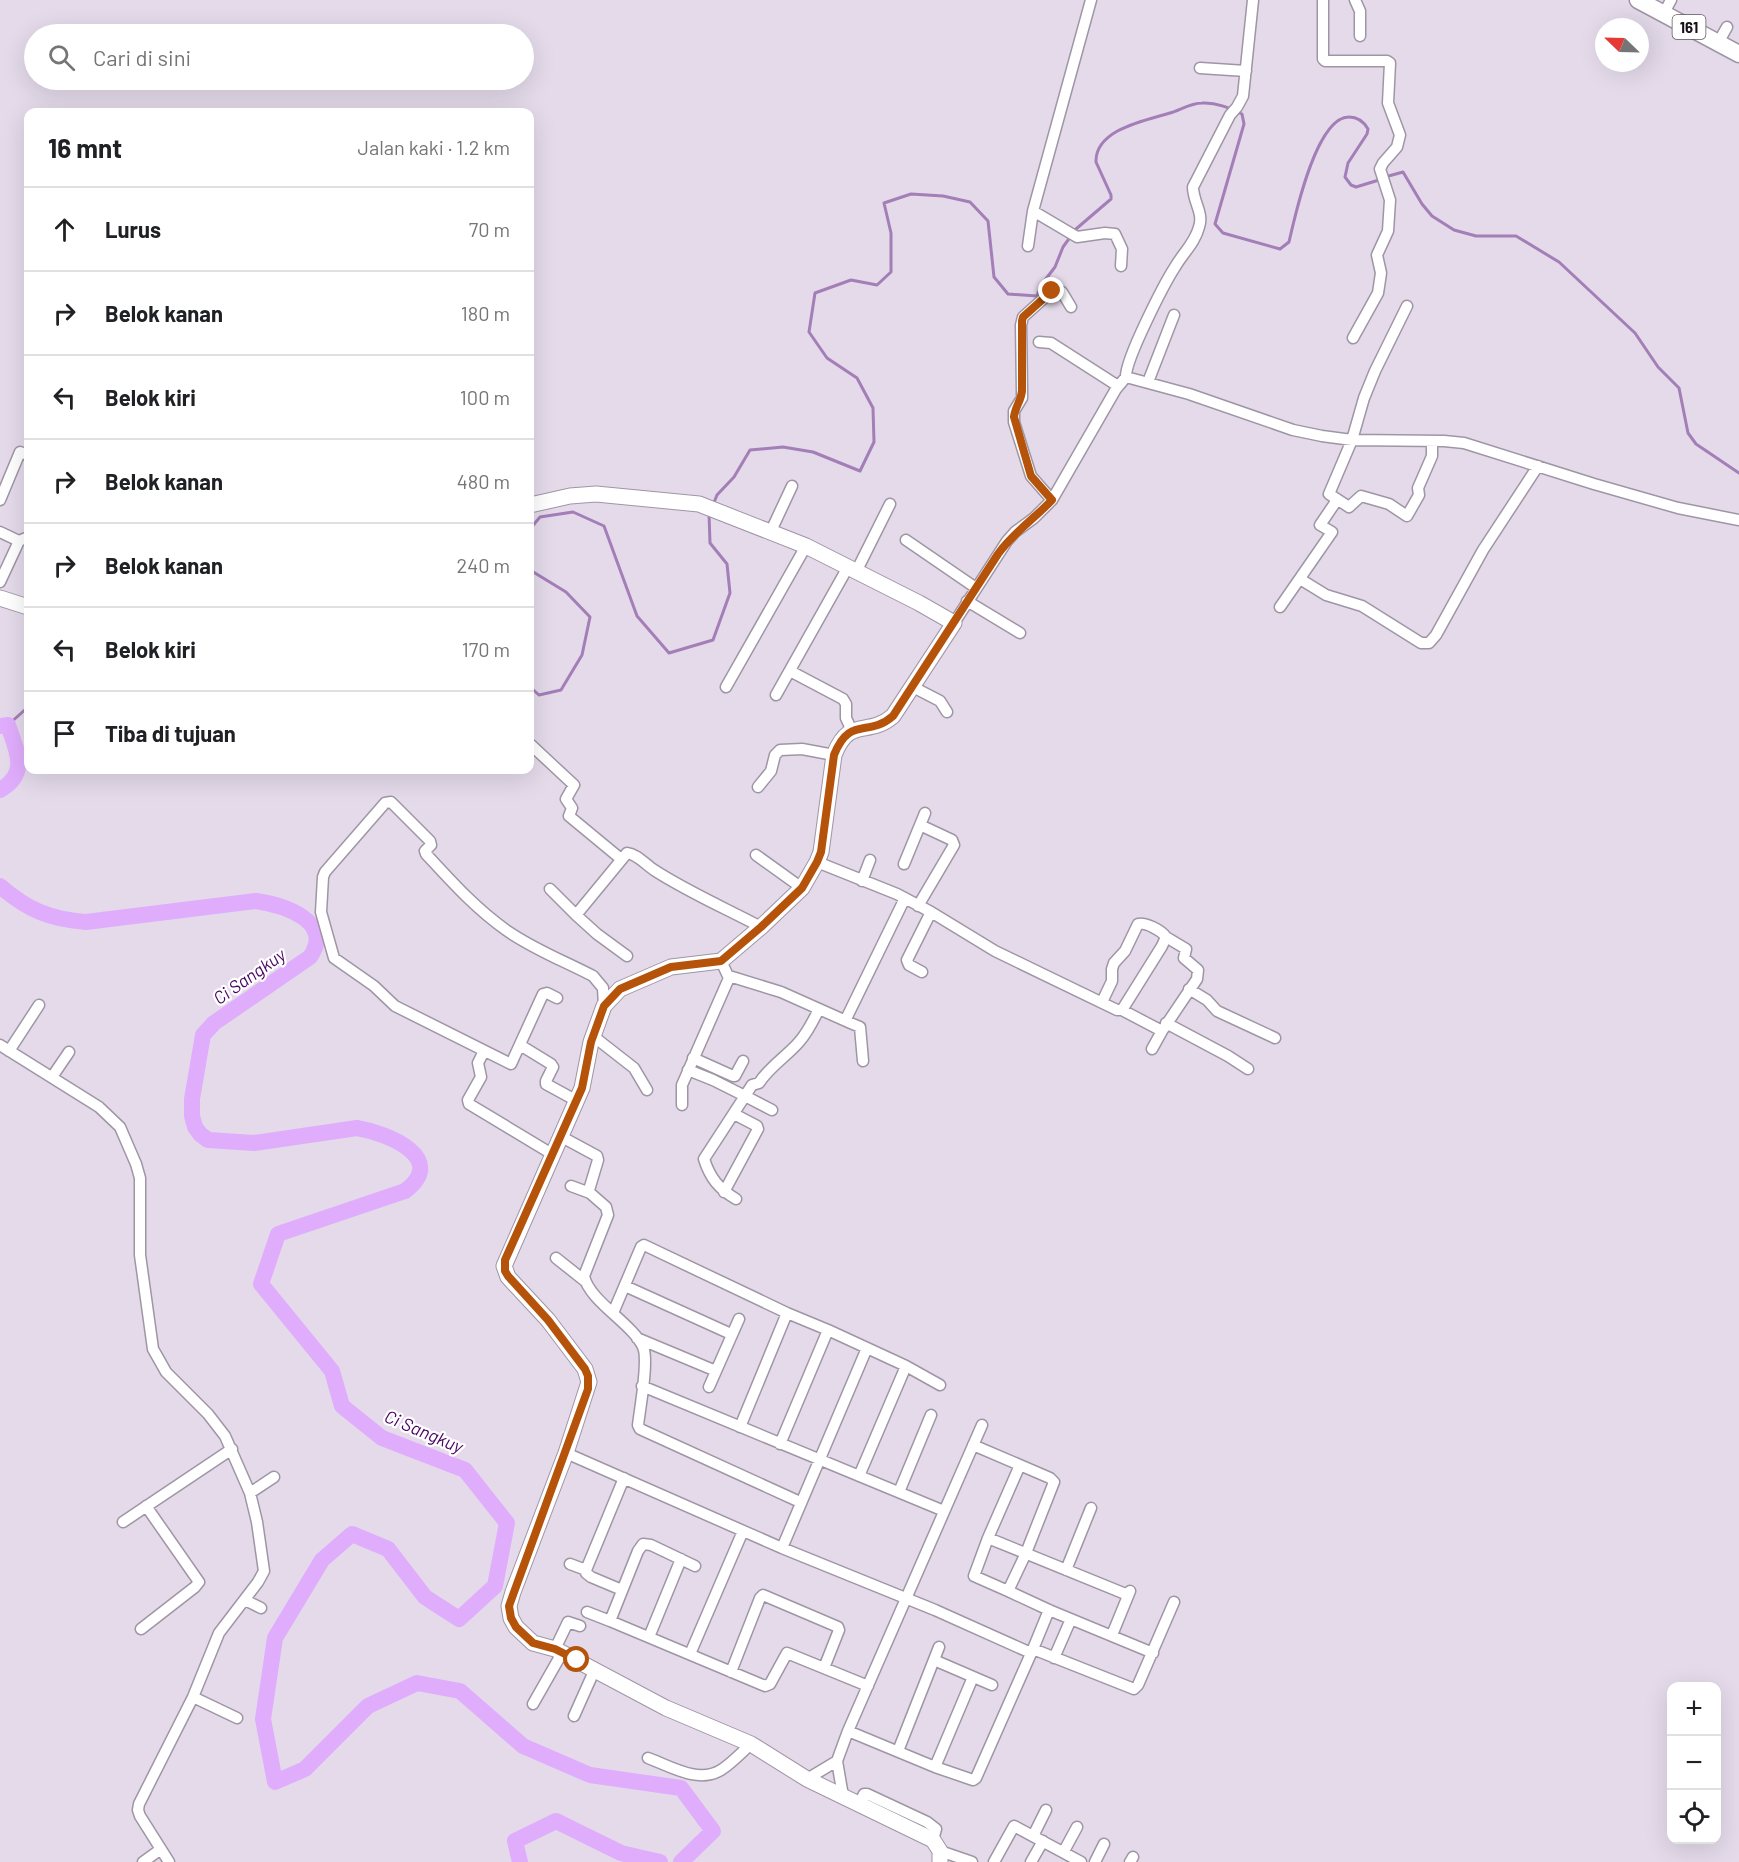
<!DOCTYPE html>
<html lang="id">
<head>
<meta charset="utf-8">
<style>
  :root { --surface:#fff; --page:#f2f2f2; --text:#202124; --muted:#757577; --line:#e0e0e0 }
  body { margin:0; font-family:Barlow,sans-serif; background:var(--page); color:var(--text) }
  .controls { position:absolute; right:18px; bottom:18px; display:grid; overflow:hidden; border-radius:12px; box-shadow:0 6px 24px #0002 }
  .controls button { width:54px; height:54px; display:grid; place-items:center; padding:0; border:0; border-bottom:2px solid var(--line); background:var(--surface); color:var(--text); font:30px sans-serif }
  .compass { position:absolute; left:1595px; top:18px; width:54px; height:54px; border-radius:50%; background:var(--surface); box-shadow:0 6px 24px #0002; rotate:293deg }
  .stop { position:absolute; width:18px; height:18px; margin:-14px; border:4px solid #b45309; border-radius:50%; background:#fff }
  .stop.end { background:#b45309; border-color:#fff; box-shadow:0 2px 6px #0008 }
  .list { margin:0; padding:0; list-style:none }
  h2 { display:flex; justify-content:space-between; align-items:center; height:78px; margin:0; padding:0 24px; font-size:26px }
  h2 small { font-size:20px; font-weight:400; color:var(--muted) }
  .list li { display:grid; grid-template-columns:39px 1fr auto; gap:18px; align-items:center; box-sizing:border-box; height:84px; padding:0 24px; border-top:2px solid var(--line) }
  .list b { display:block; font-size:22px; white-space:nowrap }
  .list em { font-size:20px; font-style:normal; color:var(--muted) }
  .icon { flex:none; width:33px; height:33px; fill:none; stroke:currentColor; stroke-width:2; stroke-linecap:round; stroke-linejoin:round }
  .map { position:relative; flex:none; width:1739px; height:1862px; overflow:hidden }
  .search { position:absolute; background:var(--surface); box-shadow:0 6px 24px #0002; left:24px; top:24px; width:510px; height:66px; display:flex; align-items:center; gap:15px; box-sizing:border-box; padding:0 21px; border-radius:33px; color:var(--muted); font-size:22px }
  .panel { position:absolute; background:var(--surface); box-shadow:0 6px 24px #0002; left:24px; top:108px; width:510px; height:666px; border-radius:12px }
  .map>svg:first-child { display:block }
</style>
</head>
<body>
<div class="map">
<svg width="1739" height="1862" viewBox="0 0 1739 1862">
  <rect width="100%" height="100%" fill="#e4daea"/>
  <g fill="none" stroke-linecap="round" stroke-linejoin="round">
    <!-- stream -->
    <path stroke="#a37eb7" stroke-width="3" d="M1385,177L1403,172L1422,204L1432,216L1454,230L1476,236H1516L1559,262L1635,333L1658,367L1679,388L1688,433L1696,444L1739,473
      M713,505L717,495L734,477L750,450L783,447L813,452L860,471L874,442L873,408L857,378L827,358L809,332L815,293L851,280L877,285L891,272V233L884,203L911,194L943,196L970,202L988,221L994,277L1008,294L1037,296L1042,284L1055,267L1063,247L1076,229L1111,199V195L1096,162C1095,129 1147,120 1170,113C1180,110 1191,103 1202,103C1216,102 1229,108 1242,114L1244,124L1215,224L1223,233L1280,249L1289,242C1295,216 1316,117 1349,117C1357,117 1364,122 1368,129L1367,134L1348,163L1345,177L1351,185L1356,187L1379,180
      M530,529L540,517L573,512L604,526L637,616L669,653L713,640L730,593L727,564L710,543L709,514
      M530,570L566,592L590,617L582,655L561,690L539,695L530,687
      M8,725L28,707"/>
    <!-- river -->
    <path stroke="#e0adfc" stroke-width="16" d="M0,726L8,725C16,750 30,773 0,790
      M0,886C28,910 49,919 86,922L256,901C283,905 335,921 310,957L214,1023L203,1035L192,1099V1116L195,1127L200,1134L208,1140L254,1143L357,1128C387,1133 449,1158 405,1191L278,1234L261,1284L332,1371L342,1406L382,1438L465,1470L507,1523L495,1586L459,1619L425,1597L388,1549L352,1534L322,1560L275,1638L263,1719L275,1782L305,1769L368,1706L417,1683L460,1691L523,1746L590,1775L681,1788L713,1831L681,1862
      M520,1862L515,1841L556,1821L621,1853L660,1862"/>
    <!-- street casing -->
    <g stroke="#9f96a5" stroke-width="13">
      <path id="street" d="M1323,0V59L1325,61H1387L1390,63L1388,103L1400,135L1397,147L1383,163L1380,169L1390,200L1388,231L1377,255L1381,273L1378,293L1353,338
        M1355,0L1360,11V36
        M1664,13L1671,0
        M1718,43L1727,27
        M1200,68L1246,71
        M1033,211L1077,237L1105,233L1115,234L1122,249L1121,266
        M1028,246L1033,211L1091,0
        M1407,306L1375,371L1364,398L1352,440L1329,494L1349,507L1361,496L1389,504L1407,516L1419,495L1418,488L1432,456V441
        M1039,342L1051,343L1118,386
        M1126,377C1125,360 1164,284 1175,267C1183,253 1195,243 1199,227C1204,213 1193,202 1193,187L1230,115L1237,107L1243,96L1253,0
        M1148,382L1174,315
        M0,500L20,452L28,455
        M1052,500L1031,476L1014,422V411L1022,398V391L1021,325L1023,317L1052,291L1062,292L1071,307
        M771,531L792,486
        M0,532L19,541
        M906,540L976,588
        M857,570L890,504
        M1300,579L1326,595L1362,606L1421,643H1429L1436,635L1483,550L1538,466
        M0,582L19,541L26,538L28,539
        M967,601L1020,633
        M1280,607L1332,532L1320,525L1337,500
        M954,623L1007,541L1015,532L1034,518L1052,500L1116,389L1126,377L1189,394L1293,430L1322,436L1352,440L1444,441L1464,443L1594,484L1678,508L1739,520
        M790,671L843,699L846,704V718L852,731
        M726,687L806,546
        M913,687L940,701L947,712
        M776,695L848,567
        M530,744L574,785L566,799L572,808L569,816L621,859
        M758,787L771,771L775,755L780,750L802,749L834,755
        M756,855L802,888
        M817,862L897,894L931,912L995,951L1117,1010H1122L1162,946L1166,937C1161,930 1145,922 1138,924L1125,951L1114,963L1112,969V981L1102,1002
        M904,864L925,813
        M862,881L870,860
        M550,889L576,915
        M918,906L954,845L952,840L920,825
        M627,956L597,934L576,915L627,853C637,854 645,864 654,870C688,892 725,908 761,927
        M922,972L909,965L907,960L931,912
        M729,976L781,992L846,1021
        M1189,989L1207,1000L1217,1011L1275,1038
        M557,998L547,993L543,994L511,1064L395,1006L374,986L334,958L321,912L323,877L325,872L385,803L391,802L430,841L431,845L425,851L426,854C451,881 475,908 506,930C533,949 564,961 593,976L603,988L604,1006
        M1122,1010L1162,1031L1197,979L1198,970L1184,958L1186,949L1166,937
        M1166,1023L1228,1056L1248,1069
        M593,1036L634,1068L647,1090
        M0,1045L99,1107L120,1127L136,1164L140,1178V1255L153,1349L166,1372L208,1414L225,1436L250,1493L257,1522L264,1571L258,1582L219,1633L193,1697L139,1804L138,1810L140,1816L169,1862
        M520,1045L551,1064L553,1067L546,1081V1084L577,1101
        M1152,1049L1162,1031
        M9,1051L39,1005
        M484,1051L478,1063L481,1077L468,1100L469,1104L552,1154
        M693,1058L733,1076H735L743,1061
        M863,1061L860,1027L848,1022L846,1019L905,898
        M688,1070L713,1080L745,1096L704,1159C710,1178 719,1189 736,1199
        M52,1077L69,1052
        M682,1105V1085L729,978L721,961
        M772,1110L745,1096L752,1085L759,1083C770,1066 786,1057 799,1042C808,1032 813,1021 819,1009
        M560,1136L597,1156L598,1160L589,1190L590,1193L606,1207L608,1215L584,1276C589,1301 633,1324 643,1347C649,1360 640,1408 638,1425L640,1429L800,1502
        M571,1186L590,1193
        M724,1192L758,1129L757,1126L734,1114
        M556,1258L585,1281
        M625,1286L731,1334
        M613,1313L641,1247L644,1245L787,1313
        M828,1330L906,1366L940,1385
        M637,1338L716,1371
        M642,1386L944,1511
        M709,1387L739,1319
        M740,1427L787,1313L828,1330L780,1444
        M973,1445L1050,1478L1054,1482L1026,1553L1008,1591L1049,1610L1153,1653
        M566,1453L782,1548L935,1610L1031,1653
        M859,1476L906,1366
        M899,1492L931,1415
        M250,1493L274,1477
        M123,1522L232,1449
        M988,1538L1020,1465
        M782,1548L867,1348
        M570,1564L586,1570
        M695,1566L651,1545L643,1544L638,1551L610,1621L765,1686L770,1684L787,1653L868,1686
        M1066,1570L1091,1508
        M622,1590L591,1577L586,1573V1570L624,1478
        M1008,1591L974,1576L988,1538L1128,1595
        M245,1600L261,1608
        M587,1612L610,1621
        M141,1629L195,1587L199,1582L146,1506
        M1112,1635L1130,1591
        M649,1637L681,1559
        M555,1649L568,1622L580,1626
        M1033,1649L1049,1610
        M690,1654L743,1531
        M1054,1658L1071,1619
        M934,1660L992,1685
        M731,1672L760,1598L763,1595L838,1627L839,1630L824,1668
        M193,1697L237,1718
        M533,1704L562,1653
        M574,1716L595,1669
        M848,1731L935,1767L973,1780L976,1778L1033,1649L1134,1689L1138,1685L1174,1602
        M898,1751L939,1647
        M648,1758C670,1766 698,1784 721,1770C732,1763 742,1752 751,1744
        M935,1767L973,1677
        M807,1779L837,1761
        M843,1796L837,1761L848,1731L982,1425
        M859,1804L864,1794H867L927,1822L936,1829L933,1840
        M1033,1836L1046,1810
        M940,1851L972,1862
        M1064,1851L1077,1827
        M143,1862L161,1849
        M994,1862L1014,1826L1081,1862
        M1031,1862L1043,1841
        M1095,1862L1104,1844
        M1130,1862L1133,1857"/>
    </g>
    <!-- secondary casing -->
    <g stroke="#9f96a5" stroke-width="17">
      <path id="secondary" d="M530,505L570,496L596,494L699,504L806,546L919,603L954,623L893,716C867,738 850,715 834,755L821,852L817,862L802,888L761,927L721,961L671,967L620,989L604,1006L591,1042L582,1088L504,1266L508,1277L548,1320L585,1369L589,1382L566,1453L513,1592L509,1606L511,1618L516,1627L533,1643L555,1649L666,1708L751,1744L807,1779L933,1840L940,1851V1862
        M0,598L28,607"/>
    </g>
    <!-- primary casing -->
    <g stroke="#9f96a5" stroke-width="19">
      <path id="primary" d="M1638,0L1739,54"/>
    </g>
    <!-- street -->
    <use href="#street" stroke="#fff" stroke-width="10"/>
    <!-- secondary -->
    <use href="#secondary" stroke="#fff" stroke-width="15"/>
    <!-- primary -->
    <use href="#primary" stroke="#fff" stroke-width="16"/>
  </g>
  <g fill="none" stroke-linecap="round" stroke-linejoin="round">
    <!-- route -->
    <path stroke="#b45309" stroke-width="8" d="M577,1660L555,1649L533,1643L516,1627L511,1618L509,1606L588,1389V1376L585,1369L548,1320L508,1276L505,1271V1260L582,1088L591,1042L604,1006L620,989L671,967L721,961L761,927L802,888L817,862L821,852L834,755C850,715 868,738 893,716L998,554C1013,533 1034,519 1052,500L1031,476L1014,417C1015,407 1021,401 1022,391V321L1023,317L1052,291"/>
  </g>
  <g text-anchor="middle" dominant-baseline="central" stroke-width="4.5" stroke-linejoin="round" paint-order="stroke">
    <!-- shield labels -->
    <rect fill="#fff" stroke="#5b585d" stroke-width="1.5" x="1672.5" y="15" width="33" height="24" rx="4.5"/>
    <g font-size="15" font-weight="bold" fill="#151117">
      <text x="1689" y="27">161</text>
    </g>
    <!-- water labels -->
    <g font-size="18" font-style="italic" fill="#4a0364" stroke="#fff">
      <text transform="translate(249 976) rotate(-35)">Ci Sangkuy</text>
      <text transform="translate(424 1431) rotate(23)">Ci Sangkuy</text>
    </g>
  </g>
</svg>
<div class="controls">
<button>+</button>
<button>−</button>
<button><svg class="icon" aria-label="locate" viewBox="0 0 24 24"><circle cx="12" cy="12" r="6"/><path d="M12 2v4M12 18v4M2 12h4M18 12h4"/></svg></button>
</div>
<svg class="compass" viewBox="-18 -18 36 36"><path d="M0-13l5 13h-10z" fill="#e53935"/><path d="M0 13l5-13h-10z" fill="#757577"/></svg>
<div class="stop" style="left:577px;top:1660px"></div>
<div class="stop end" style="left:1052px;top:291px"></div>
<div class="search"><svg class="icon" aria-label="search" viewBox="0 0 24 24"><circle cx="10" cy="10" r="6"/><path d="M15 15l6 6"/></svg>Cari di sini</div>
<section class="panel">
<h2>16 mnt<small>Jalan kaki · 1.2 km</small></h2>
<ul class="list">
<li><svg class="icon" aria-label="ahead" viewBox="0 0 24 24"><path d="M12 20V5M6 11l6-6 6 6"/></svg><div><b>Lurus</b></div><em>70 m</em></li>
<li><svg class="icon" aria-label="right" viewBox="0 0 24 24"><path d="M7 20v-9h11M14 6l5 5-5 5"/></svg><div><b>Belok kanan</b></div><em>180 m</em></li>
<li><svg class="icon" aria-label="left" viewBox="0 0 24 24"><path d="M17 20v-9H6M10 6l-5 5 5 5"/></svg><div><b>Belok kiri</b></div><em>100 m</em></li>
<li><svg class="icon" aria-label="right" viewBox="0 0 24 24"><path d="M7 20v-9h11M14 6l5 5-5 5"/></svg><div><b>Belok kanan</b></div><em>480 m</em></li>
<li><svg class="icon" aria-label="right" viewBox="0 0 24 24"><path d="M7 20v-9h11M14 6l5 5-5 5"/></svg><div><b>Belok kanan</b></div><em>240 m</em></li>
<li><svg class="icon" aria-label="left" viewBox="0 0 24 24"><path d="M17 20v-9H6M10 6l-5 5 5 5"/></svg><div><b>Belok kiri</b></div><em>170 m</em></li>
<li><svg class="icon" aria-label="arrive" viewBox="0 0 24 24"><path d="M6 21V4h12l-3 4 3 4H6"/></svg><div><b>Tiba di tujuan</b></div></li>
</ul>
</section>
</div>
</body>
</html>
